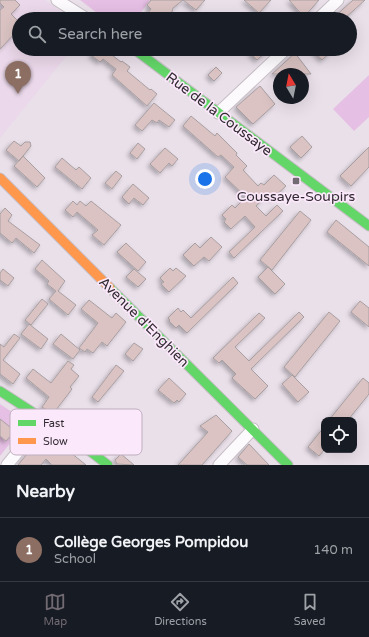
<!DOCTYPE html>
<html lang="en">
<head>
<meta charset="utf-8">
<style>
  :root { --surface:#171b24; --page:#20242c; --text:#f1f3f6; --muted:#9ea1a6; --line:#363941; --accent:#726a72 }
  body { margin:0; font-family:"Varela Round",sans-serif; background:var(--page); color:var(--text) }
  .controls { position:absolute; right:12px; bottom:12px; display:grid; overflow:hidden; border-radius:8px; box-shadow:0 4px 16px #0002 }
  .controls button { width:36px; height:36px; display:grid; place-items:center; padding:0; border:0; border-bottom:1px solid var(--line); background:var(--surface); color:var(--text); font:20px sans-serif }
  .compass { position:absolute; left:273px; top:68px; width:36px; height:36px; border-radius:50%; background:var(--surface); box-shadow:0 4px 16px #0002; rotate:350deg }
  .you { position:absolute; left:205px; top:179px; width:14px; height:14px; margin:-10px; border:3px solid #fff; border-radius:50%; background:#1a73e8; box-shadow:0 0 0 6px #1a73e833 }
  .badge { display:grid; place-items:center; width:26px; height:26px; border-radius:50%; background:var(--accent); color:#fff; font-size:13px; font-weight:700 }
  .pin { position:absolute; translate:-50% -33px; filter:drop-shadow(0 1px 2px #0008) }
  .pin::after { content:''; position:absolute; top:21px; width:14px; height:12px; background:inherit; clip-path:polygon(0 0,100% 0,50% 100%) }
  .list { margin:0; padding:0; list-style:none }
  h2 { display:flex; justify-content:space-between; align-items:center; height:52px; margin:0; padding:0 16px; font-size:17px }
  h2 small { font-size:13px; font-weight:400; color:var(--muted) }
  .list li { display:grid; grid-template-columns:26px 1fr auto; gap:12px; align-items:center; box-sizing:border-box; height:64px; padding:0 16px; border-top:1px solid var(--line) }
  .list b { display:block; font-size:15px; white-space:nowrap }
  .list p { margin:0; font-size:13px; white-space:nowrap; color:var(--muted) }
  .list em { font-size:13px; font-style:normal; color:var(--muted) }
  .icon { flex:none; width:22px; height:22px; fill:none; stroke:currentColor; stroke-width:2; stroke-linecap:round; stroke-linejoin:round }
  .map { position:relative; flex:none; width:369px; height:465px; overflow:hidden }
  .search { position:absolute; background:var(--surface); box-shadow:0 4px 16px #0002; left:12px; right:12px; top:12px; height:44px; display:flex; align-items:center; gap:10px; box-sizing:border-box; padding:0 14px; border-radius:22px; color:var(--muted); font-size:15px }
  .sheet { height:116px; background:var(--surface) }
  nav { display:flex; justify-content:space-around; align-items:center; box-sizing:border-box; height:56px; border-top:1px solid var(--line); background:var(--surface); font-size:11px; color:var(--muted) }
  nav a { display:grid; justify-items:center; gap:2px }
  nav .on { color:var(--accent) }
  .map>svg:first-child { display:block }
</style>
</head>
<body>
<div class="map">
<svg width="369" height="465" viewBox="0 0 369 465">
  <defs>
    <filter id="shadow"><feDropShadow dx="-2.5" dy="2.5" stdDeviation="2" flood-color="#0004"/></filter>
  </defs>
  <rect width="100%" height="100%" fill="#eae0ea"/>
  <!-- built -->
  <path fill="#ebd8ea" d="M0,0H45L71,19H19V49H72L0,138Z"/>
  <!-- green -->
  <path fill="#e6bfe4" d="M80,0H150L136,19H105Z
    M369,75V117L354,131L333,109Z
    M0,404L27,422L0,456Z"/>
  <!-- building -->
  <path fill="#dac3c2" stroke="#a89fa2" filter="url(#shadow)" d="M0,0H15L20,5L11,14L19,22V29L0,49V10L4,7L0,3Z
    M151,0H205L196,10L183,0L173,8L170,19H143L151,9L147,5Z
    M244,0H271L259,13Z
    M289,0H319L304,17Z
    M353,0H365L344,19H332Z
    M96,49H104L121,62L122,61L130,67L127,71L150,90L151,89L157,94L147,106L112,75L116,69L103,59L100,62L91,55Z
    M255,49H269L257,60L250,53Z
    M312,49H334L322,60Z
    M295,53L311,74H272Z
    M216,67L222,73L214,81L208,75Z
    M260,86L275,104L253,124L236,107Z
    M154,103L175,120L169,127L159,120L157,123L152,120L142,131L135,125Z
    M191,116L215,136L217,133L237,153L236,155L247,166L243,170L258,186L261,183L264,185L274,175L286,186L272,199L267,194L256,206L266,216L277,205L283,211L234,258L229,252L255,227L245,216L231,229L224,222L226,219L222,215L232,205L235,208L246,197L225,177L234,167L221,155L218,157L183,126Z
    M302,136L312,147L301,158L290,147Z
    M14,141L21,146L25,142H30L31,146L19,161L6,150Z
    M138,143L145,149L137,159L130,153Z
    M369,147V167L351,186L340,176Z
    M165,148L178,159L172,166L169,163L160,173L150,164Z
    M23,156L45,178L37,187L14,166Z
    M62,158L76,170L79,167L91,178L82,189L55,167Z
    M116,171L122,176L112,189L105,183Z
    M133,184L149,198L143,205L134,198L129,204L122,197Z
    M73,201L77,205L80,201L86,206L91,201L121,225L104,245L92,235L98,230L77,212L73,217L65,210Z
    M5,208L12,215L8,221L40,245L34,253L16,238L12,243L0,233V214Z
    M300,211L311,220L272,270L260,260Z
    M336,220L369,247V266L327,232Z
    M211,237L222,247L209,261L204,257L194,266L183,255L195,243L200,248Z
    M126,243L146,262L138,271L117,252Z
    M42,260L65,281L58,291L76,305L68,315L49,299L56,291L47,284L49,281L35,269Z
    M268,267L285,284L275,294L258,277Z
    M170,268L173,271L176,268L186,276L169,292L161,284L164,282L160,278Z
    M3,269L14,278L8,286L0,280V273Z
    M134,269L146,279L138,287L126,277Z
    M233,277L238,283L187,333L179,325L176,328L169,321L170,320L168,318L178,308L181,312L183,310L191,318Z
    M42,299L48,304L31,325L25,320Z
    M89,300L112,318L116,313L126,322L107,346L102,342L93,353L87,349L85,352L79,348L98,323L81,309Z
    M360,301L369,308V327L351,312Z
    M299,312L304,317L251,369L268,386L255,399L232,378L236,374L222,360L219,363L213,358L259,313L265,318L235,347L249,361Z
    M329,312L340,321L295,377L284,367Z
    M29,324L48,339L41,349L21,334Z
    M14,334L20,338L3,360L20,374L13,384L0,374V344L4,347Z
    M61,334L80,350L73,359L53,344Z
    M134,343L143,349L133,361L125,354Z
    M68,361L74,365L71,369L79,376L70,387L72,389L56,410L66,417L63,421L42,407L49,397L26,378L33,369L51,383Z
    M116,365L124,371L98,402L92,397Z
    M292,375L309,392L298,402L282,384Z
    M169,378L186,394L179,402L177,400L174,403L158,390Z
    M363,378L369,383V394L348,420H329Z
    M216,415L232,431L202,465H178L208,432L200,426Z
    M0,419L15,431L6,441L0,436Z
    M324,427V450L319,456L308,447Z
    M45,432L86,465H52L46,459L41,465H18Z
    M249,444L269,465H247L238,457Z
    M121,454L134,465L117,464L115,460Z"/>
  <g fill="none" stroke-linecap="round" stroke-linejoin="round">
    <!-- street casing -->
    <g stroke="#c6bec5" stroke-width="13">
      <path id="street" d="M57,0L87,19
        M318,19L338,0
        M218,113L286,49
        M7,465L44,420
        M219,465L253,429"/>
    </g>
    <!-- fast casing -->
    <g stroke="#c6bec5" stroke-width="11">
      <path id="fast" d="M134,49L369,226
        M110,288L288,465
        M0,391L74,439L108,465"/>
    </g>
    <!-- slow casing -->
    <g stroke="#c6bec5" stroke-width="11">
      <path id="slow" d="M0,178L110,288"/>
    </g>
    <!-- street -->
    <use href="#street" stroke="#fcfafc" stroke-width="11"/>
    <!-- fast -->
    <use href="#fast" stroke="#63d668" stroke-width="9"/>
    <!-- slow -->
    <use href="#slow" stroke="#ff974d" stroke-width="9"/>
  </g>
  <!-- markers -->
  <rect fill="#726a72" stroke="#fce8fb" stroke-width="1.5" x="292" y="177" width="8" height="8" rx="2"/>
  <g text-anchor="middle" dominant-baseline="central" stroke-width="3.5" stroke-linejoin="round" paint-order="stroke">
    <!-- street labels -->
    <g font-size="14" fill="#322b32" stroke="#fce8fb">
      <text transform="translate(219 114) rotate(37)">Rue de la Coussaye</text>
      <text transform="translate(144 322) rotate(45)">Avenue d'Enghien</text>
    </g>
    <!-- poi labels -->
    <g font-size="14" fill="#322b32" stroke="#fce8fb">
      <text x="296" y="196">Coussaye-Soupirs</text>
    </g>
  </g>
  <!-- legend -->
  <rect x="10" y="409" width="132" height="46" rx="6" fill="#fce8fb" stroke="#bfafbf" stroke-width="1"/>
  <rect x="18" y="420" width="18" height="6" fill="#63d668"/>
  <rect x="18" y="438" width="18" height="6" fill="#ff974d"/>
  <g font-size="11" fill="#322b32">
    <text x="43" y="427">Fast</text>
    <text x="43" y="445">Slow</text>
  </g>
</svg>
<div class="controls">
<button><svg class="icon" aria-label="locate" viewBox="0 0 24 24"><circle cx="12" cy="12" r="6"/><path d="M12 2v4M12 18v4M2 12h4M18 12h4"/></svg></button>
</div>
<svg class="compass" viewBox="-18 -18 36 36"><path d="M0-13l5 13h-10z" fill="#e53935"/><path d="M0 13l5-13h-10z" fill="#9ea1a6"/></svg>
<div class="you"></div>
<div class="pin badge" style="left:18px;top:94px;background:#8d6e63">1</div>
<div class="search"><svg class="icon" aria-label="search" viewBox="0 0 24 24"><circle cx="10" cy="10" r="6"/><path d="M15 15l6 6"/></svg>Search here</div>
</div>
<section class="sheet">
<h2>Nearby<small></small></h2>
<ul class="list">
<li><span class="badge" style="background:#8d6e63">1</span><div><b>Collège Georges Pompidou</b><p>School</p></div><em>140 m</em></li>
</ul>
</section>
<nav>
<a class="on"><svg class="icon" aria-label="map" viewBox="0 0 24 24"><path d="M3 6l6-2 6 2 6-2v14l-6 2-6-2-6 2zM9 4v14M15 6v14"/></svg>Map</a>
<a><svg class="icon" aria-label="directions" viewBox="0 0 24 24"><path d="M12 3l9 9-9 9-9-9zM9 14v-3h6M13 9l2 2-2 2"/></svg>Directions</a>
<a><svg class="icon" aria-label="saved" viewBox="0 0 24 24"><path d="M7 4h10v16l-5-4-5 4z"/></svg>Saved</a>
</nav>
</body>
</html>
